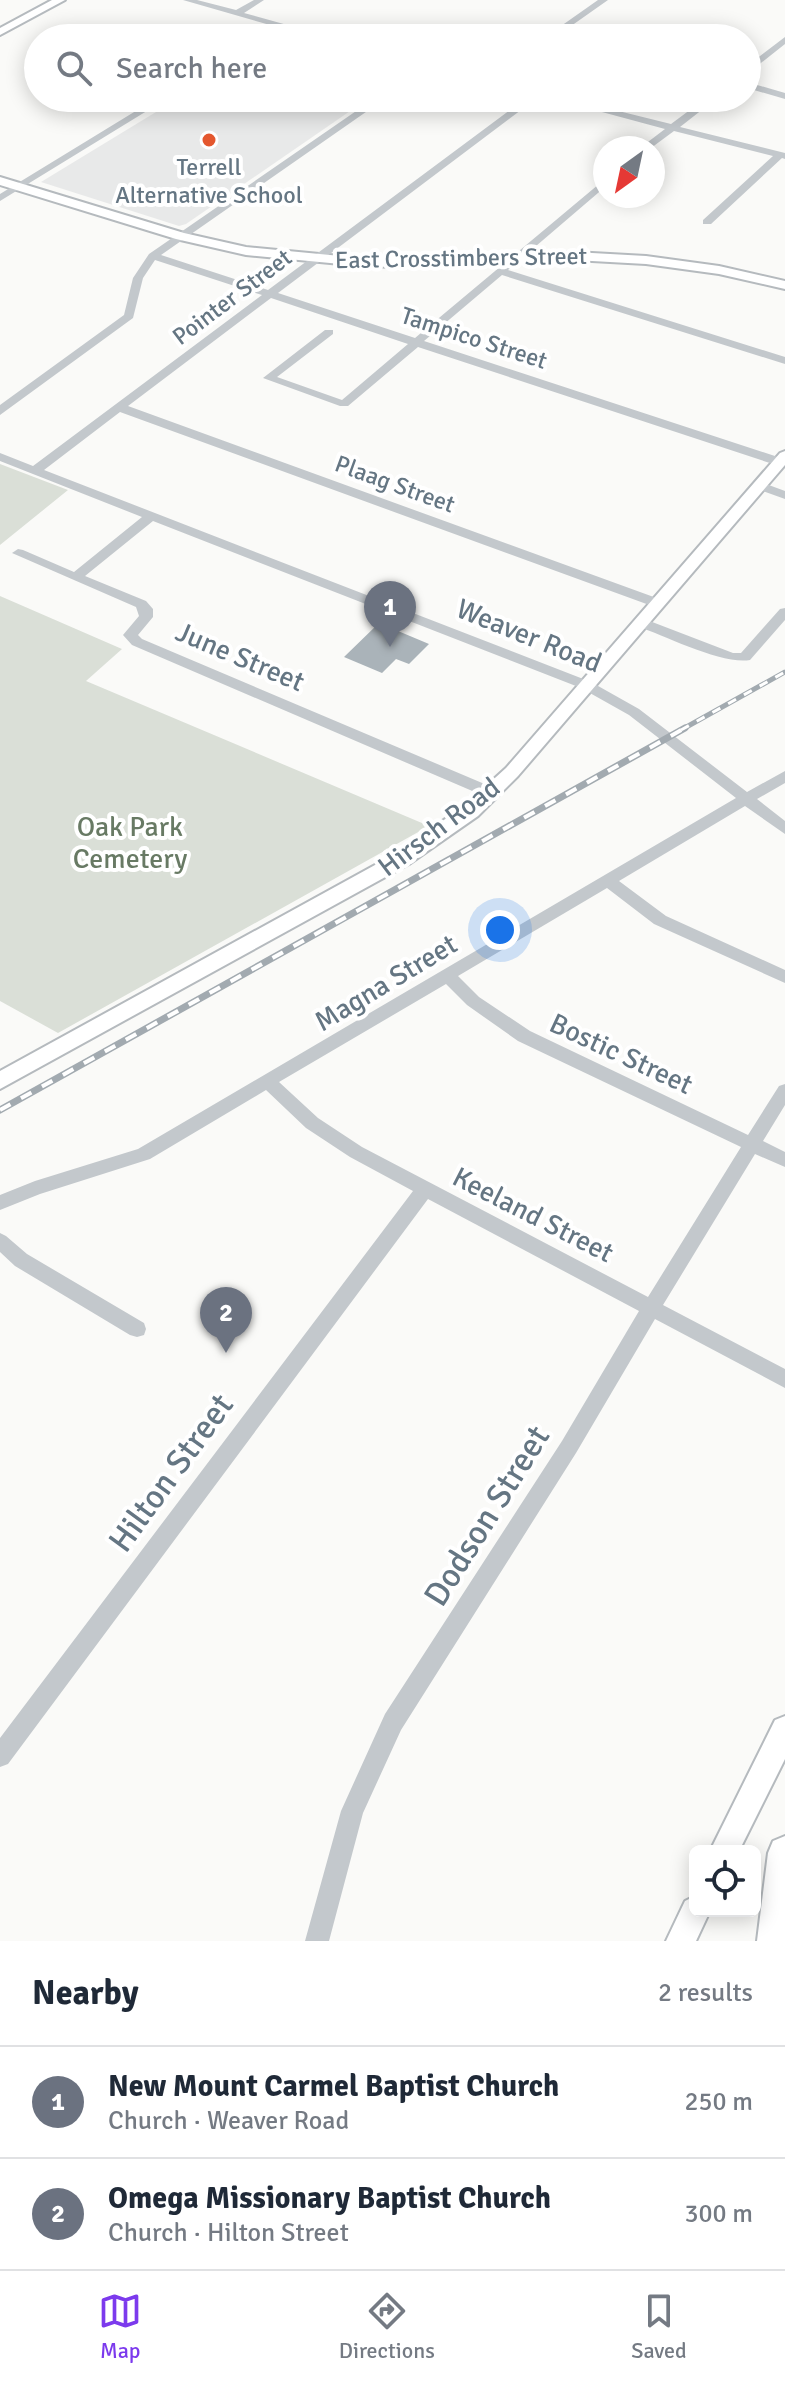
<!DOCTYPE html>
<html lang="en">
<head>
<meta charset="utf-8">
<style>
  :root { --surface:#fff; --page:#f6f6f7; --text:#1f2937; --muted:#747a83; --line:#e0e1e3; --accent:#7c3aed }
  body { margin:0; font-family:Signika,sans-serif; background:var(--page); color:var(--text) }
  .controls { position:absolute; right:24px; bottom:24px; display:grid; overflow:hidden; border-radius:12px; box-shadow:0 4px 20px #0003 }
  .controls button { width:72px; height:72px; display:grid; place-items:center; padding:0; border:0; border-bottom:2px solid var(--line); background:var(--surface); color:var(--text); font:40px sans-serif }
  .compass { position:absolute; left:593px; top:136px; width:72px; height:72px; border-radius:50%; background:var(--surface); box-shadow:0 4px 20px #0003; rotate:213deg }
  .you { position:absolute; left:500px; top:930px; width:28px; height:28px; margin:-20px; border:6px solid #fff; border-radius:50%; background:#1a73e8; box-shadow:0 0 0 12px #1a73e833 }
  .badge { display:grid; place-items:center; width:52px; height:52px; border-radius:50%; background:var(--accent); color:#fff; font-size:26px; font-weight:700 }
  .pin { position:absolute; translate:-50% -66px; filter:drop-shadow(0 2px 4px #0008) }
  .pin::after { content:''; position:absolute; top:42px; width:28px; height:24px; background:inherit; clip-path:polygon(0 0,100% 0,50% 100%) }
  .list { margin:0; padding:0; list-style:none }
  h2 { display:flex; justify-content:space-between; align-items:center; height:104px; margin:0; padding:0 32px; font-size:34px }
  h2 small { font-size:26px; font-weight:400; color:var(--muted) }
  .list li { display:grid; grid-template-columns:52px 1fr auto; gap:24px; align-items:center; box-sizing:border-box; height:112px; padding:0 32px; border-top:2px solid var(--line) }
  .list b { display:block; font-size:30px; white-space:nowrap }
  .list p { margin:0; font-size:26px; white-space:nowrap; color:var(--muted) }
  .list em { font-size:26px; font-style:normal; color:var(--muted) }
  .icon { flex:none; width:44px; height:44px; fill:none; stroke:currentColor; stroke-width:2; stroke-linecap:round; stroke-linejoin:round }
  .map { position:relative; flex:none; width:785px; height:1941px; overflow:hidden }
  .search { position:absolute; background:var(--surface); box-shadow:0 4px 20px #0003; left:24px; right:24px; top:24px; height:88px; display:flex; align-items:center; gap:20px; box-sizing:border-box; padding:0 28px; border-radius:44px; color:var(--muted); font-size:30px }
  .sheet { height:328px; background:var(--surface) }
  nav { display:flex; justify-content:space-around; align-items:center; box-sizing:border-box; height:112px; border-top:2px solid var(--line); background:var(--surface); font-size:22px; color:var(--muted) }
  nav a { display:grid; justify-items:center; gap:4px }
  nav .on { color:var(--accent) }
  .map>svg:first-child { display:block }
</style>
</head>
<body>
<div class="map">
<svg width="785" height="1941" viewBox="0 0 785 1941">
  <rect width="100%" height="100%" fill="#fafaf8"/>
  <!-- built -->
  <path fill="#e8e9e9" d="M179,98H369L186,224L179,226L41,182Z"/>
  <!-- green -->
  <path fill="#dadfd7" d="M0,464L68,490L0,545Z
    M0,596L122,649L86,681L429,826L58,1033L0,1001Z"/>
  <!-- building -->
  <path fill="#aab3b9" d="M379,623L429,644L409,664L396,659L382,673L344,657Z"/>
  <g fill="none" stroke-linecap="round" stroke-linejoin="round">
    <!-- major casing -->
    <g stroke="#b5babe" stroke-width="4">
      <path id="major" d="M52,0H65L0,35V28Z
        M0,177L184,233L246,247L372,259L574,252L646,256L719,266L785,281V289L719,274L646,264L574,260L372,267L246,255L176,239L0,185Z
        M785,451V465L518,776L478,816L409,864L0,1089V1071L395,854L464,806L506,768L780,453Z
        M785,1716V1759L739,1851H710L775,1720Z
        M695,1896V1911H710L696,1941H666L685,1901Z"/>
    </g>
    <!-- highway casing -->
    <g stroke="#b4b9bd" stroke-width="4">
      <path id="highway" d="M785,1836V1941H757L768,1853L773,1841Z"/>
    </g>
    <!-- minor -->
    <path fill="#c3c8cc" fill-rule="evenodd" d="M183,0H197L236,10L254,0H264L244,13L334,38H320L286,29L270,38H260L277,27Z
      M598,0H608L554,38H544Z
      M785,37V44L747,74V66Z
      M747,82L785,93V99L747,88Z
      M157,98H168L0,201V194Z
      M375,98H386L161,255L268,290L526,98H537L278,293L415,338L605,179V187L508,270L785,357V364L502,275L424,341L784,459V465H776L418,347L348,406H340L263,378L325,330H333V334L277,377L342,400L408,344L271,298L128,406L662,600V606H652L120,412L44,470L591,682L639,709L747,792L785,771V783L757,799L785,821V834L745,806L619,881L666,916L785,970V983L654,924L607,888L458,976L479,997L530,1031L748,1135L779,1086L785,1084V1105L763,1141L785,1152V1167L755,1154L663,1305L785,1369V1388L655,1319L576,1453L401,1730L363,1813L329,1941H305L341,1811L385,1714L562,1441L639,1311L428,1199L8,1764L0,1767V1738L413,1191L350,1157L306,1128L266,1090L150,1159L40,1194L0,1210V1195L35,1181L138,1149L736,798L629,715L581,688L153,521L85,576L146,601L153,609V617L138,635L142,639L494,788L496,792L494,796H484L132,645L123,635L139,616L136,607L12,553L18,549L23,550L74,572L142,517L0,461V453L33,466L262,295L155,260L143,278L133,318L0,415V405L124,315L133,278L149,254ZM446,984L467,1005L518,1041L741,1147L648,1297L362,1147L318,1118L279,1082Z
      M550,98H566L671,124L706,98H717L680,127L785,153V159L782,158L711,224H703V220L773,156L674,131L651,148H640L665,129Z
      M761,482L785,491V499L757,489L755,486Z
      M785,608V620L750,660C723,665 665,636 637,626L635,623L637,620H647L733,653H741L780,609Z
      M0,1233L6,1236L27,1254L144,1323L146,1329L144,1335L137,1337L130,1335L15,1266L0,1252Z"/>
    <!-- major -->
    <use href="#major" fill="#fff" fill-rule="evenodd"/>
    <!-- highway -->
    <use href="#highway" fill="#fff" fill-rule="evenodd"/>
    <!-- rail-far1 casing -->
    <g stroke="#a2aab0" stroke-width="5">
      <path id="rail-far1" d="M681,730L785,672"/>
    </g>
    <!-- rail casing -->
    <g stroke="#a2aab0" stroke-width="7">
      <path id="rail" d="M0,1110L685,728"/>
    </g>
    <!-- rail-far1 -->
    <use href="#rail-far1" stroke="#fff" stroke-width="3" stroke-dasharray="9" stroke-linecap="butt"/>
    <!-- rail -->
    <use href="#rail" stroke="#fff" stroke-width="4" stroke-dasharray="12" stroke-linecap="butt"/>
  </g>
  <!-- markers -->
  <circle fill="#e4572e" stroke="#fff" stroke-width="3" cx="209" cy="140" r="8"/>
  <g text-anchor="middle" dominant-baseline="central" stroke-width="8" stroke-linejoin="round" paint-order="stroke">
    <!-- far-poi labels -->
    <g font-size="24" fill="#657683" stroke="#fff">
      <text x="209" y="167">Terrell<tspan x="209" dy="28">Alternative School</tspan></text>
    </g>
    <!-- far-street labels -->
    <g font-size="24" fill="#657683" stroke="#fff">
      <text transform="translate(461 258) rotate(-1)">East Crosstimbers Street</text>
      <text transform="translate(232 297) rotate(-37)">Pointer Street</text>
      <text transform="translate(474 338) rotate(18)">Tampico Street</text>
      <text transform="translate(395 484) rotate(20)">Plaag Street</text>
    </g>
    <!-- street labels -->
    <g font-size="28" fill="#657683" stroke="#fff">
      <text transform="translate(529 636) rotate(22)">Weaver Road</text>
      <text transform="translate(240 657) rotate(23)">June Street</text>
      <text transform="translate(439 827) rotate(-37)">Hirsch Road</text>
      <text transform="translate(386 983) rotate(-31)">Magna Street</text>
      <text transform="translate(621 1054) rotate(25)">Bostic Street</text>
      <text transform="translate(533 1215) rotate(27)">Keeland Street</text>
    </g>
    <!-- park labels -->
    <g font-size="28" fill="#687a64" stroke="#fff">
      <text x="130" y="827">Oak Park<tspan x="130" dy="32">Cemetery</tspan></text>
    </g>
    <!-- near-street labels -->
    <g font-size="34" fill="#657683" stroke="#fff">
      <text transform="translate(171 1473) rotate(-54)">Hilton Street</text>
      <text transform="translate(487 1516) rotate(-58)">Dodson Street</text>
    </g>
  </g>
</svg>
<div class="controls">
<button><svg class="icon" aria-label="locate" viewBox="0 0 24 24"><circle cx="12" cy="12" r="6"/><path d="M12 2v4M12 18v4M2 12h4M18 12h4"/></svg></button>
</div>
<svg class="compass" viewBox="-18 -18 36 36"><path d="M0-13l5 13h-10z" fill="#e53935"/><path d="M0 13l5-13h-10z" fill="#747a83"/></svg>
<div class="you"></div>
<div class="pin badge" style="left:390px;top:647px;background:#6b7280">1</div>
<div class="pin badge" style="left:226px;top:1353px;background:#6b7280">2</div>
<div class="search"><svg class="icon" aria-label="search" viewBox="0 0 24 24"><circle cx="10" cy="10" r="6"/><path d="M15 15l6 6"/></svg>Search here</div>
</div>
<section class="sheet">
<h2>Nearby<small>2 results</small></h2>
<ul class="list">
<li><span class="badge" style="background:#6b7280">1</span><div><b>New Mount Carmel Baptist Church</b><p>Church · Weaver Road</p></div><em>250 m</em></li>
<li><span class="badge" style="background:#6b7280">2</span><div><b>Omega Missionary Baptist Church</b><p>Church · Hilton Street</p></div><em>300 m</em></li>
</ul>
</section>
<nav>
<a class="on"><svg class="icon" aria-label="map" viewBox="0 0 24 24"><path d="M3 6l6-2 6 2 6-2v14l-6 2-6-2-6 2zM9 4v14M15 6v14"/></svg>Map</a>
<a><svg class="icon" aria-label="directions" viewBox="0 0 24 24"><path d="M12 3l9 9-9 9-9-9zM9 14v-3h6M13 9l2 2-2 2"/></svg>Directions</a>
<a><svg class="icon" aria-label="saved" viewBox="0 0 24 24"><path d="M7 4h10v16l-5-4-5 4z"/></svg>Saved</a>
</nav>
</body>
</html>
